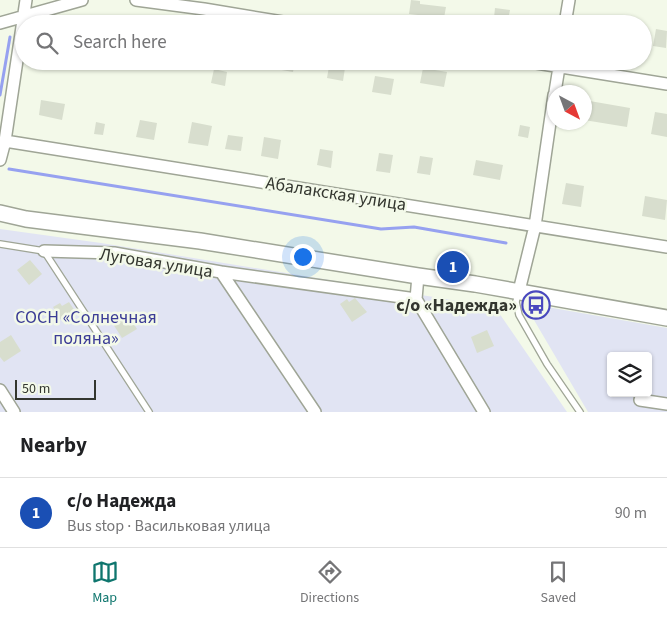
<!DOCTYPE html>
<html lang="en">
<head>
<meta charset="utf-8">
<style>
  :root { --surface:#fff; --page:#f6f6f6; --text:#202124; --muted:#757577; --line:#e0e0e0; --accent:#0f766e }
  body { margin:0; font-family:"Source Sans 3",sans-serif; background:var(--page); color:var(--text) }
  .controls { position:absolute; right:15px; bottom:15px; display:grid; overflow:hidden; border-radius:5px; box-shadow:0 1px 4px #0004 }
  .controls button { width:45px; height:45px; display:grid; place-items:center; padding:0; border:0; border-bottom:1px solid var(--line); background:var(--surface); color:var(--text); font:25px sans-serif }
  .compass { position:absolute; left:547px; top:85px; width:45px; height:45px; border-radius:50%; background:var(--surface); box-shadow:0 1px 4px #0004; rotate:139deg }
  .scale { position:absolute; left:15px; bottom:12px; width:81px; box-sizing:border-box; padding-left:5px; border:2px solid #33362f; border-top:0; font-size:14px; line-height:18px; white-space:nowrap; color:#33362f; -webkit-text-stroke:4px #f3f9e9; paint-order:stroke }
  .you { position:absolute; left:302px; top:256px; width:18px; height:18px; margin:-12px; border:4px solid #fff; border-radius:50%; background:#1a73e8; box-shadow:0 0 0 8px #1a73e833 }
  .badge { display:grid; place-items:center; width:32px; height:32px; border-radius:50%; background:var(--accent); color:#fff; font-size:16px; font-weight:700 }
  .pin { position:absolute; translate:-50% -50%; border:2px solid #fff; box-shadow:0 1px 5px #0006 }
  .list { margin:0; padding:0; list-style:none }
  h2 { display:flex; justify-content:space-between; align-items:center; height:65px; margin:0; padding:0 20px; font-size:21px }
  h2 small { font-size:16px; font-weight:400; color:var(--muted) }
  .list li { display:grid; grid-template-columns:32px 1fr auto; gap:15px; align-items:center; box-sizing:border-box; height:70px; padding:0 20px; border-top:1px solid var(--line) }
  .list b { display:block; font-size:19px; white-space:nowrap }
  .list p { margin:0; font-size:16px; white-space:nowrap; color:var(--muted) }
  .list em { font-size:16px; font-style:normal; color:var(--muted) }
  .icon { flex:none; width:28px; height:28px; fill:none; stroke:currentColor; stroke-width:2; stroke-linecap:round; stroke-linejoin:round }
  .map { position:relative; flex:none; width:667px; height:412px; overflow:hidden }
  .search { position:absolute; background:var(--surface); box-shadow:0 1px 4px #0004; left:15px; right:15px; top:15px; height:55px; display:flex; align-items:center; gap:12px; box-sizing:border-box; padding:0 18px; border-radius:28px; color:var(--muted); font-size:19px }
  .sheet { height:135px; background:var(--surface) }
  nav { display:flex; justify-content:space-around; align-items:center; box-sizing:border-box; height:70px; border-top:1px solid var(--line); background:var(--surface); font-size:14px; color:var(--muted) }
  nav a { display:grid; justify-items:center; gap:2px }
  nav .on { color:var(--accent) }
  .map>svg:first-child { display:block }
</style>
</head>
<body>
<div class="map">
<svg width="667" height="412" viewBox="0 0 667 412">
  <rect width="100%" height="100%" fill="#f3f9e9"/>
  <!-- green -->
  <path fill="#e1e4f3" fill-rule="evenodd" d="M0,229L101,243L495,307L567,412H0Z
    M524,303L667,328V412H588ZM611,356H648V393H611Z"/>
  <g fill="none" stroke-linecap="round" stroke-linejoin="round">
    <!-- stream -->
    <path stroke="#96a1f0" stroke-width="3" d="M0,95L10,37
      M9,169L381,229L414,227L506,243"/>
  </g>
  <!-- building -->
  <path fill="#d8dece" d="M411,0L420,1V4L446,7L444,18L409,14Z
    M495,8L510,10L508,20L494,18Z
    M656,29L667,31L666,48L653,46Z
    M259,61H295L293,72L259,66Z
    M330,61H346L343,81L327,78Z
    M423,68L447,72L444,87L420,83Z
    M214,69L227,72L225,86L211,83Z
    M375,76L394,79L391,95L372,92Z
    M41,100L65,104L62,120L39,115Z
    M584,100L630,108L627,127L584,120Z
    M655,112L667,114V137L651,134Z
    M140,120L157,123L154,140L136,137Z
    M96,122L105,124L103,135L94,134Z
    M192,122L212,126L208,146L188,143Z
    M520,125L530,127L528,138L518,136Z
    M228,135L243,137L241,151L225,149Z
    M264,137L281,140L278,159L261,156Z
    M320,149L333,151L331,168L317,165Z
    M379,153L393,155L390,173L376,171Z
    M420,156L433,158L430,175L417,173Z
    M476,160L503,165L500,180L473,175Z
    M566,183L584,186L581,207L562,204Z
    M645,196L667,200L665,220L642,216Z
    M30,260L42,274L29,285L17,270Z
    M355,298L367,312L352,322L340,304L347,299L349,302Z
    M69,302L75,311L61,320L53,307L60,303L62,306Z
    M128,315L137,329L122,338L113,324Z
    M487,330L494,346L477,353L471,337Z
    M11,335L21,351L4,362L0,357V342Z"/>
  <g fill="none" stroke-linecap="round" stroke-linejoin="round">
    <!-- service casing -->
    <g stroke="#9fa596" stroke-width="8">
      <path id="service" d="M0,244L44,251L149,412
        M518,293L516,302L519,315L547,364L580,412"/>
    </g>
    <!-- minor casing -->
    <g stroke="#9fa596" stroke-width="14">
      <path id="minor" d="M136,0L204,9L295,24
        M0,23L82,0
        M565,24L569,0
        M524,61L667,84
        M555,92L560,61
        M5,141L667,247
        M0,160L5,141L26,0
        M44,251L114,253L221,272L315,412
        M221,272L416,299
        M418,276L416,299L484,412
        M519,291L535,226L554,95
        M0,390L14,412
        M640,400L667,404"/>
    </g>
    <!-- tertiary casing -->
    <g stroke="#9fa596" stroke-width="18">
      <path id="tertiary" d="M0,213L26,219L200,241L418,276L475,284L667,318"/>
    </g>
    <!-- service -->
    <use href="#service" stroke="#fff" stroke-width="5.5"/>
    <!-- minor -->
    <use href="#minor" stroke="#fff" stroke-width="11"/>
    <!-- tertiary -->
    <use href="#tertiary" stroke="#fff" stroke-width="15"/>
  </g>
  <!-- icons -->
  <defs>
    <g id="bus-ring" transform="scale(1.4375)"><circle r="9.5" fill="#f3f9e9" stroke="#4948be" stroke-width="1.5"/><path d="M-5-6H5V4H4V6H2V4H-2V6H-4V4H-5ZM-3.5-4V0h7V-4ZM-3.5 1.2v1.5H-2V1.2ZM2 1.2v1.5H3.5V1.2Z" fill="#4948be"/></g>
  </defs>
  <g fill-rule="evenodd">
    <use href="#bus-ring" x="536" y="305"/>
  </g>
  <g text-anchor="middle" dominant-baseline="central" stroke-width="5" stroke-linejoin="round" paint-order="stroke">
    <!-- street labels -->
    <g font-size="18" fill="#33362f" stroke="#f3f9e9">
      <text transform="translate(336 194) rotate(9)">Абалакская улица</text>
      <text transform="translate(156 263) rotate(9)">Луговая улица</text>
    </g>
    <!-- poi labels -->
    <g font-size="18" font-weight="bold" fill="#33362f" stroke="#f3f9e9" text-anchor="end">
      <text x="517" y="305">с/о «Надежда»</text>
    </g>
    <!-- park labels -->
    <g font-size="18" fill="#3b3c96" stroke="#f3f9e9">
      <text x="86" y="317">СОСН «Солнечная<tspan x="86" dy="21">поляна»</tspan></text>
    </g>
  </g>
</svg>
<div class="controls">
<button><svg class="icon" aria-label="layers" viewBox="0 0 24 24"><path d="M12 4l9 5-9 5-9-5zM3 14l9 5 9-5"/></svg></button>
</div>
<svg class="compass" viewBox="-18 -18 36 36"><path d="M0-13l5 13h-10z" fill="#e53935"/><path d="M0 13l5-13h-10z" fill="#757577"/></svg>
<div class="scale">50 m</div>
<div class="you"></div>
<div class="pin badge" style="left:453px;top:267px;background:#1a4fb4">1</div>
<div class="search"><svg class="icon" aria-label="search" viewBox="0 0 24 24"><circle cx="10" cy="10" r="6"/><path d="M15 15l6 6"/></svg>Search here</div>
</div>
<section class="sheet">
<h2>Nearby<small></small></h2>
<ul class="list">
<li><span class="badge" style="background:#1a4fb4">1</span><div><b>с/о Надежда</b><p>Bus stop · Васильковая улица</p></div><em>90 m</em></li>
</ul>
</section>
<nav>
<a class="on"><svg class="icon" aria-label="map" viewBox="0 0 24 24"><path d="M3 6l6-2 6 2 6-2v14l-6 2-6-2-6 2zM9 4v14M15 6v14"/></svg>Map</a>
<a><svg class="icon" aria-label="directions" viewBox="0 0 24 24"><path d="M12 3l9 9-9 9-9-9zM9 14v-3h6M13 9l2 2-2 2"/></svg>Directions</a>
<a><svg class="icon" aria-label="saved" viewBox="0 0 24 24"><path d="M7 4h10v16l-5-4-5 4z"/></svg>Saved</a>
</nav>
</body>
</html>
